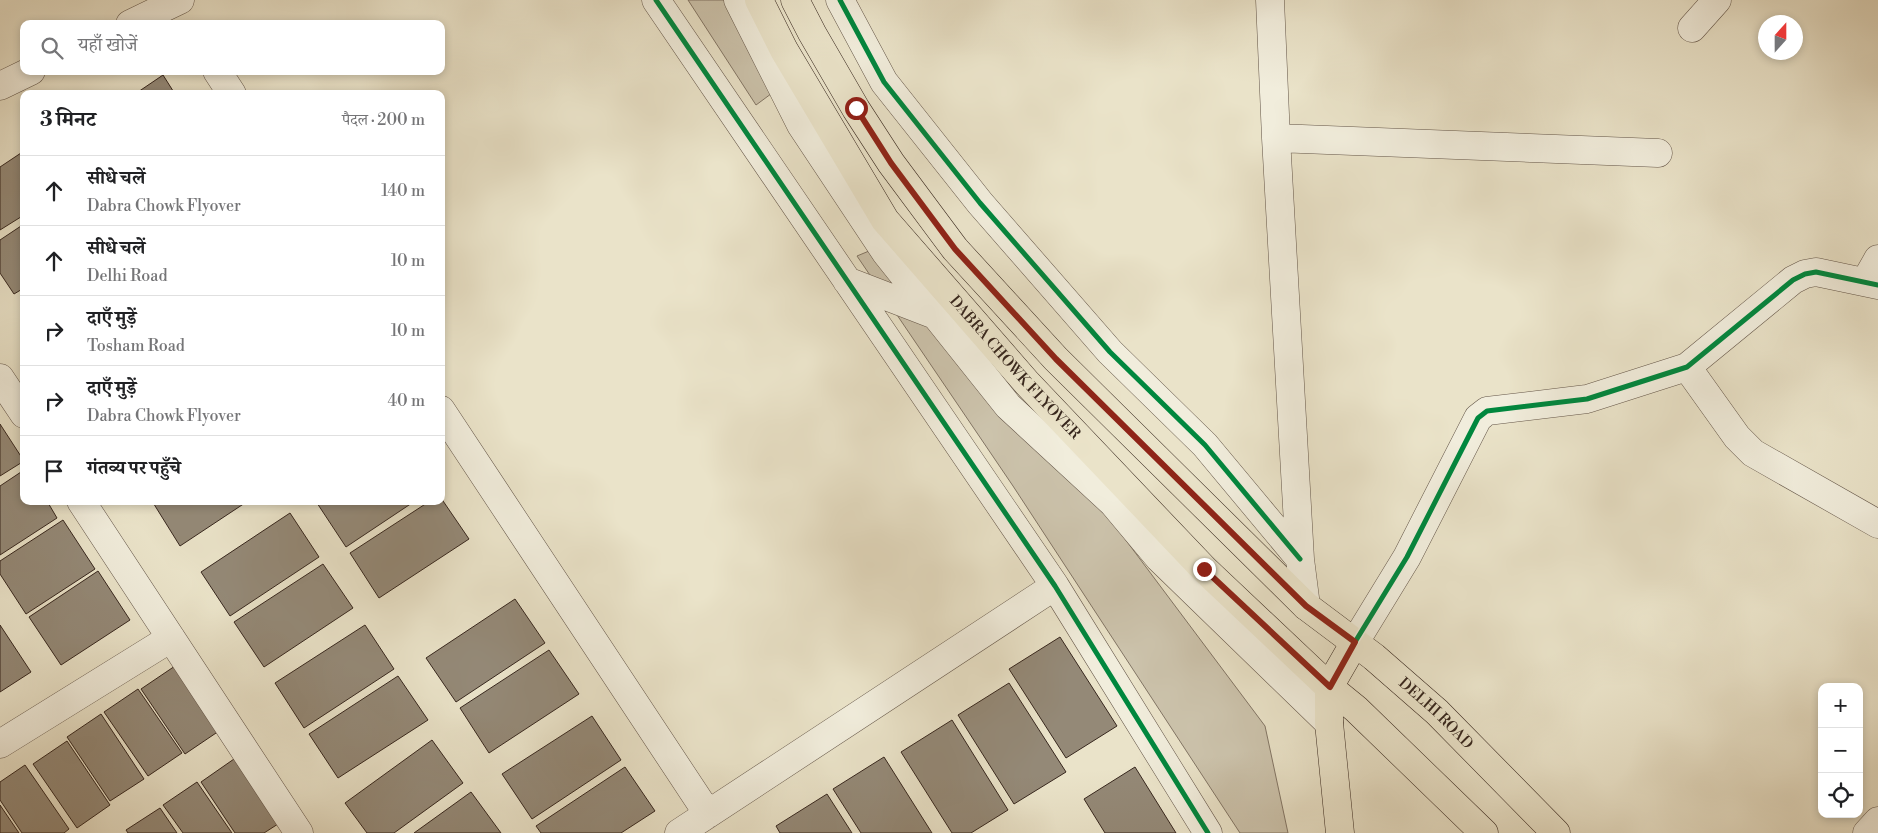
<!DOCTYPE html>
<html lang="hi">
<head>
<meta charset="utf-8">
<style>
  :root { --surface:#fff; --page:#f6f6f6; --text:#202124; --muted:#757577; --line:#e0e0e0 }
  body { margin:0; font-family:"Libre Bodoni","Noto Serif Devanagari",serif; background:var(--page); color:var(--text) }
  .controls { position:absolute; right:15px; bottom:15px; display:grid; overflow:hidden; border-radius:10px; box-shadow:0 2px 8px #0003 }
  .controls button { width:45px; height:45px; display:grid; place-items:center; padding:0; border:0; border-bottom:1px solid var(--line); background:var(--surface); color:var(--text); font:25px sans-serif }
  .compass { position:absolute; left:1758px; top:15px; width:45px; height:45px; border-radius:50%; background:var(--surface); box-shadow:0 2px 8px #0003; rotate:21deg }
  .stop { position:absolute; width:15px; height:15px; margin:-11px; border:4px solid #8f2418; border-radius:50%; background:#fff }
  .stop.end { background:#8f2418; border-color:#fff; box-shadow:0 1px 5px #0008 }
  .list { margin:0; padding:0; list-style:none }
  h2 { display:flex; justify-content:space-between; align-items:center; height:65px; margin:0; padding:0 20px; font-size:21px }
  h2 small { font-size:16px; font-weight:400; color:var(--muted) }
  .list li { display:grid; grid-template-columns:32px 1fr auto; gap:15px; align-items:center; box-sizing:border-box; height:70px; padding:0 20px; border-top:1px solid var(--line) }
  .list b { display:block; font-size:19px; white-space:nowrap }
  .list p { margin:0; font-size:16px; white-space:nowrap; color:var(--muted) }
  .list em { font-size:16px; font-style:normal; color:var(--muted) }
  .icon { flex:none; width:28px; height:28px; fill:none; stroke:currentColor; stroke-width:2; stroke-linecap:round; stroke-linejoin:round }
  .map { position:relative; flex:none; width:1878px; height:833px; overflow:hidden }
  .search { position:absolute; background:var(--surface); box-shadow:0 2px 8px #0003; left:20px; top:20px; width:425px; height:55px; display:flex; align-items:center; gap:12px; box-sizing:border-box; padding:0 18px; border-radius:10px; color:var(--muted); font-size:19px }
  .panel { position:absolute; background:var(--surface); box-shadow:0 2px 8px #0003; left:20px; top:90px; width:425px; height:415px; border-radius:10px }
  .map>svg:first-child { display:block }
</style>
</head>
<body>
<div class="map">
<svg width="1878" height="833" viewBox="0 0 1878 833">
  <rect width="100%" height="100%" fill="#eae3c9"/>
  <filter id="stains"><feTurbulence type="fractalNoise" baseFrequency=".004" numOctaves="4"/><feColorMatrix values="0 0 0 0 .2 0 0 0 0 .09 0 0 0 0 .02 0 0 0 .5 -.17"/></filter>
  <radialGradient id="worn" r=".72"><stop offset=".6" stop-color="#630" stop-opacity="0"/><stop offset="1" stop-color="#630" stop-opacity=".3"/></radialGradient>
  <!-- green -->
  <path fill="#ccc3ac" stroke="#827565" d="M688,0H732L779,88L756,105Z
    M869,251L1116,527L1265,726L1288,833H1240L1013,486L857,256Z"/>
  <!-- building -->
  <path fill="#948977" stroke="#37271e" d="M163,75L175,94H135Z
    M24,151V215L0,230V167Z
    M24,224V288L14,294L0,273V240Z
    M0,424L24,461L0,476Z
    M24,470V501H47L57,518L0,555V486Z
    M441,498L469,539L379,598L350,553L430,501H441Z
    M152,501H248L180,546Z
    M319,501H415L346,547L317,503Z
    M290,513L319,557L230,616L201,572Z
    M63,520L95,569L26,614L0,574V561Z
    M323,564L353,608L264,667L234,622Z
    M98,571L130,620L61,665L29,617Z
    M515,599L545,643L456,702L426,658Z
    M0,625L31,672L0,692Z
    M365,625L394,669L304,728L275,683Z
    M1060,637L1117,726L1066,758L1009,669Z
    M549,650L579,694L489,753L460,708Z
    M175,666L219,731L185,754L141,689Z
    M398,676L428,720L338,778L309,734Z
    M1009,683L1066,772L1014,804L958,715Z
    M138,689L182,753L148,776L104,712Z
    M101,714L144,779L110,801L67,737Z
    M592,716L621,760L532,819L502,774Z
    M952,720L1008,810L971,833H952L901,752Z
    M432,740L463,783L394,833H367L345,803Z
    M67,741L110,805L77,828L33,764Z
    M884,757L932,833H861L833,789Z
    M234,759L278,824L264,833H235L201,782Z
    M25,765L69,829L64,833H22L0,800V782Z
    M625,767L655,811L621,833H541L536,826Z
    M1135,767L1176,833H1105L1084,799Z
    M197,782L232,833H183L163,805Z
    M471,792L501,833H414Z
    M827,794L852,833H780L776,826Z
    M0,805L19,833H0Z
    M160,808L177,833H128L126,830Z"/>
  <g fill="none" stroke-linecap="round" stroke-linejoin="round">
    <!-- minor casing -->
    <g stroke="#645649" stroke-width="29">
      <path id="minor" d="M656,0L1055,586L1208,833
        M738,0L801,125L886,253L1008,406L1113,503L1159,558L1329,723
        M840,0L884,82L980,203L1110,352L1205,445L1300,559
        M1270,0L1276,138L1300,559L1306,606
        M130,24L180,0
        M1692,28L1717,0
        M217,71L232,94
        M0,86L31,71
        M1276,138L1658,153
        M847,281L935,315
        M1865,282L1878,259
        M1687,367L1737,437L1753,453L1878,524
        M0,378L24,414
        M441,410L708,814
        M81,501L299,833
        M1355,642L1407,557L1478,418L1487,411L1587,399L1687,367L1793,280L1805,274L1816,272L1878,285
        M0,744L171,638
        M679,833L1055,586
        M1867,833L1878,821"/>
    </g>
    <!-- major casing -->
    <g stroke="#37271e" stroke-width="29">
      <g id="major">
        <path id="s1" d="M759,0L784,50L885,220L1027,383L1204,569L1329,687L1356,709L1484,833"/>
        <path id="s2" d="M795,0L812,33L856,109L891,163L955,249L1056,359L1306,606L1374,657L1437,712L1556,833"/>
        <path d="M1340,833L1329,723V687L1355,642"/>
      </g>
    </g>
    <!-- minor -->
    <use href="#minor" stroke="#f1eddc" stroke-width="28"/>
    <!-- major -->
    <use href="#major" stroke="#eae3c9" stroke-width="28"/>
    <!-- cycleway casing -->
    <g stroke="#f1eddc" stroke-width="8">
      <path id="cycleway" d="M656,0L1055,586L1208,833
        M840,0L884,82L980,203L1110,352L1205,445L1300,559
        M1355,642L1407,557L1478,418L1487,411L1587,399L1687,367L1793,280L1805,274L1816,272L1878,285"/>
    </g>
    <!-- cycleway -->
    <use href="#cycleway" stroke="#00873e" stroke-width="5"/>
  </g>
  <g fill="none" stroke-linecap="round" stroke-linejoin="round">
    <!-- route -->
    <path stroke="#8f2418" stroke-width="6" d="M856,108L891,163L955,249L1056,359L1306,606L1355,642L1330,687L1204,569"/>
  </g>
  <g text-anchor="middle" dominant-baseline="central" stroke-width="5" stroke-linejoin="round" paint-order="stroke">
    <!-- street labels -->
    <g font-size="15" fill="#37271e" stroke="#f1eddc">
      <text stroke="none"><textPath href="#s1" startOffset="450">DABRA CHOWK FLYOVER</textPath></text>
      <text stroke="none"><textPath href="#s2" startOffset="966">DELHI ROAD</textPath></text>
    </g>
  </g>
  <rect width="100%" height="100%" filter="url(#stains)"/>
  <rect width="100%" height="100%" fill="url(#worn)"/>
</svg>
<div class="controls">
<button>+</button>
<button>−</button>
<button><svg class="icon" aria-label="locate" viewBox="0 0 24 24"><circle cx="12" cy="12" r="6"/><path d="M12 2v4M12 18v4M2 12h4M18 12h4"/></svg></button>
</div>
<svg class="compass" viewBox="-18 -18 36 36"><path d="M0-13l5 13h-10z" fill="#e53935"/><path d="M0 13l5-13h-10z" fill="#757577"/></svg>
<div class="stop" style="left:856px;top:108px"></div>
<div class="stop end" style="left:1204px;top:569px"></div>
<div class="search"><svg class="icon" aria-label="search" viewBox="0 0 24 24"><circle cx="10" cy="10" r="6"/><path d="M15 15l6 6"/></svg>यहाँ खोजें</div>
<section class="panel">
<h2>3 मिनट<small>पैदल · 200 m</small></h2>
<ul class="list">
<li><svg class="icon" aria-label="ahead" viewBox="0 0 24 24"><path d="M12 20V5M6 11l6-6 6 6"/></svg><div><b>सीधे चलें</b><p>Dabra Chowk Flyover</p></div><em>140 m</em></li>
<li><svg class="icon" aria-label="ahead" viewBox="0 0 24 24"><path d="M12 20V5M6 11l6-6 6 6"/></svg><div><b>सीधे चलें</b><p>Delhi Road</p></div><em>10 m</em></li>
<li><svg class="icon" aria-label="right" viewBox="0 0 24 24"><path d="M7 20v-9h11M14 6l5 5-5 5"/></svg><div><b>दाएँ मुड़ें</b><p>Tosham Road</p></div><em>10 m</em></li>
<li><svg class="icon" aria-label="right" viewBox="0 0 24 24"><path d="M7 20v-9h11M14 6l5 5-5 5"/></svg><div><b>दाएँ मुड़ें</b><p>Dabra Chowk Flyover</p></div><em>40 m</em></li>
<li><svg class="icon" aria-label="arrive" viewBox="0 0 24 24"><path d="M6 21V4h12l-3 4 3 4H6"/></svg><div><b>गंतव्य पर पहुँचे</b></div></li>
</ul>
</section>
</div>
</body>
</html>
